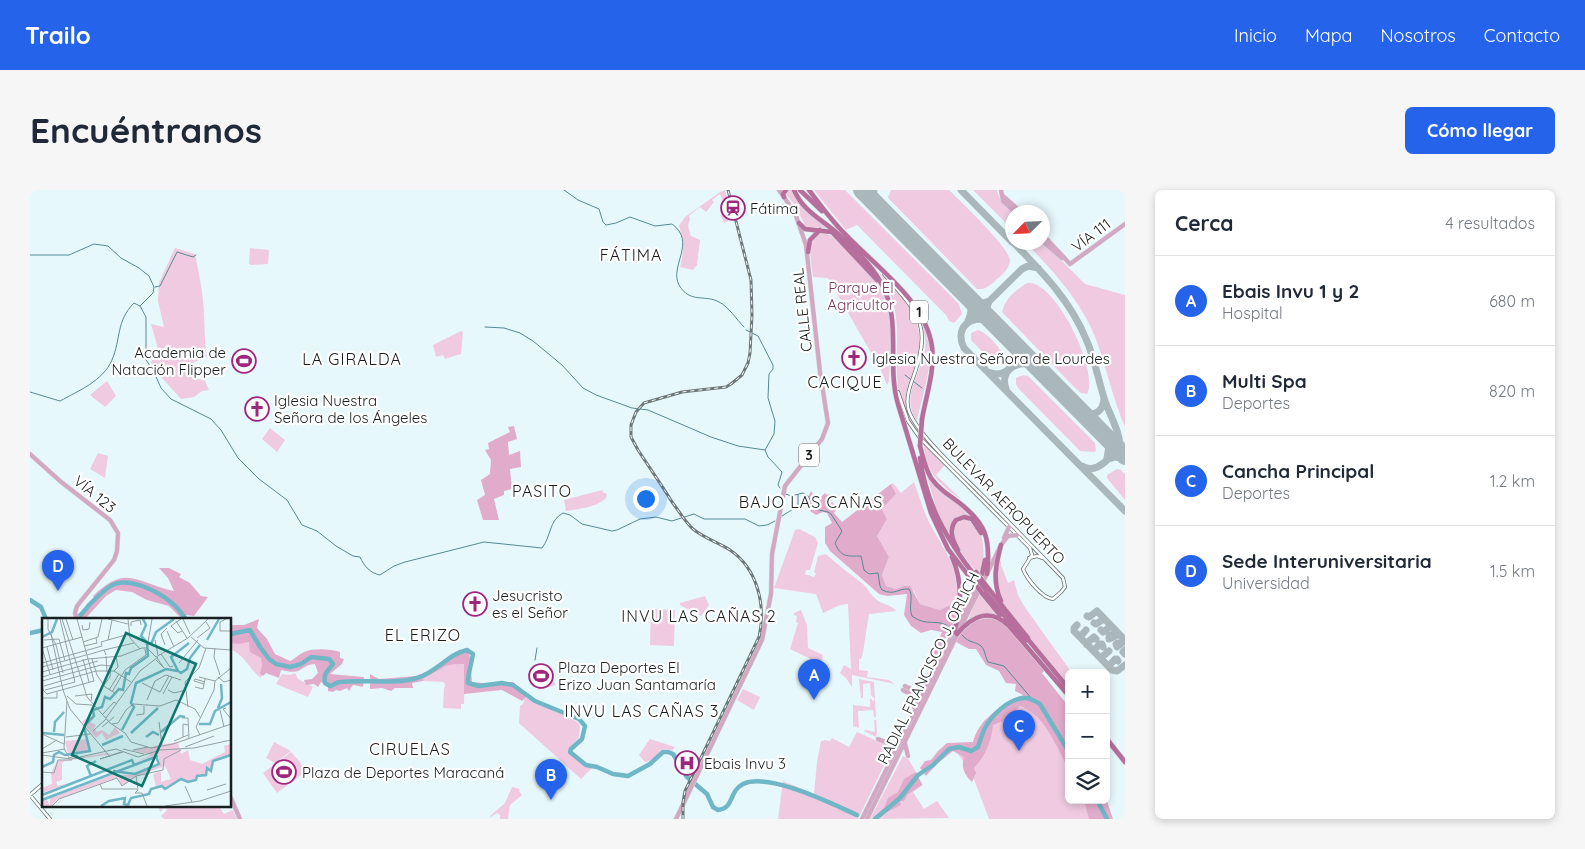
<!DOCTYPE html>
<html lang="es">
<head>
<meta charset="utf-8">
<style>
  :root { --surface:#fff; --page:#f6f6f7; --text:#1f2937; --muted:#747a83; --line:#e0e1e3; --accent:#2563eb }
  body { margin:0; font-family:Quicksand,sans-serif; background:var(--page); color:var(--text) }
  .controls { position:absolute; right:15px; bottom:15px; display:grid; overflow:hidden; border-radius:8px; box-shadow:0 2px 8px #0003 }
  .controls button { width:45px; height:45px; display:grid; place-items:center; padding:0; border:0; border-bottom:1px solid var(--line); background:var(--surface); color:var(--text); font:25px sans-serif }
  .compass { position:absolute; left:975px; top:15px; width:45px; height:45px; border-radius:50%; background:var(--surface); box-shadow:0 2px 8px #0003; rotate:246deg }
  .you { position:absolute; left:615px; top:308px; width:18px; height:18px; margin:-12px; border:4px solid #fff; border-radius:50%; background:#1a73e8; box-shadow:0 0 0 8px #1a73e833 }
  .badge { display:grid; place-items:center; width:32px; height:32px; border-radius:50%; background:var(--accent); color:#fff; font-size:16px; font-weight:700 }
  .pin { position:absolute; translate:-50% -41px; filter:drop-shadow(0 1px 2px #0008) }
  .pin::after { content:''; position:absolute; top:26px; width:18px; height:15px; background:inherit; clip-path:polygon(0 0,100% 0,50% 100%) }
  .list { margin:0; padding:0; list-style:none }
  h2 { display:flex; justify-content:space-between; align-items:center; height:65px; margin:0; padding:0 20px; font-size:21px }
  h2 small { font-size:16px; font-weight:400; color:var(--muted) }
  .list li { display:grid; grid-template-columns:32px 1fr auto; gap:15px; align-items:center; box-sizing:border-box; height:90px; padding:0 20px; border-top:1px solid var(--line) }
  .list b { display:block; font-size:19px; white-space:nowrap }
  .list p { margin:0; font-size:16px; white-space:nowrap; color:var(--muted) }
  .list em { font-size:16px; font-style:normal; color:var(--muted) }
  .icon { flex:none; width:28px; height:28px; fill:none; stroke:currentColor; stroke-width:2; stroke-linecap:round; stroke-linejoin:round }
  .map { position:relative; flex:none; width:1095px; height:629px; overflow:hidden; border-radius:8px }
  header { display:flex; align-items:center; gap:30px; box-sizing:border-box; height:70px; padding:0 25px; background:var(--accent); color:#fff }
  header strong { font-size:24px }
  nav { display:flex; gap:28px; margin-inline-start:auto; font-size:18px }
  .intro { display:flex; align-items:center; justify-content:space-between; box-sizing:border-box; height:120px; padding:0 30px }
  h1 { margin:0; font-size:35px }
  .button { padding:12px 22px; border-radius:8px; background:var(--accent); color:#fff; font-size:18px; font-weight:700 }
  main { display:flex; gap:30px; padding:0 30px }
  aside { flex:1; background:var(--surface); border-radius:8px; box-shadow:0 2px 8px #0003 }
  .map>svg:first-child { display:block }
</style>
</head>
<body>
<header>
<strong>Trailo</strong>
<nav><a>Inicio</a><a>Mapa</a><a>Nosotros</a><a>Contacto</a></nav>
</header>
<div class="intro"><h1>Encuéntranos</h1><a class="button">Cómo llegar</a></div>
<main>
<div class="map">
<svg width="1095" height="629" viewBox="0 0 1095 629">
  <rect width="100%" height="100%" fill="#e7f8fc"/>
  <!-- green -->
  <path fill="#efcae0" d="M695,0L703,29L694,33L691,26L696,18L690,4L682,10L684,12L676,22L670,17L659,26L660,29L658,36L661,46L670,50L667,75L663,80L650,77C654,62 654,51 649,36L655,27L690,2Z
    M759,0H762C771,17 782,28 798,38L776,37L764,14L755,3Z
    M784,0H815L929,114L932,124L924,133L919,131L916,125L827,35L816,40Z
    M861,0H919C931,12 978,56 980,70C980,77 973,85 967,89C962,94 954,101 947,99L859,9L858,7Z
    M943,0H967L970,9L983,22L982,39Z
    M792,43C805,44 813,56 822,65C832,76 845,87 852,101C865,129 860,162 859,192L857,195L851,180L798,88L783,87C782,73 774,50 792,43Z
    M1013,52L1055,94L1095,105V237C1083,209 1077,180 1067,152C1053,113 1024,82 996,53Z
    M145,58L165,64C169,83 173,103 174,123C175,138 174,151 177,166L152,178L159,186L175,191L179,200L172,201L164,207L151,209L133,189L127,185L121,172L129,162L121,134L134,137L128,111L129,93Z
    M220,58L239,60L238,74L220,75L219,73Z
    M848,81C878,115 901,131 883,181C879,193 874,205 876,218C881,241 906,254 917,273C893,255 872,227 868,197C864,168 871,140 863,112C860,100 854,91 848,81Z
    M997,93C1025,89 1070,182 1057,204L1051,203L1044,197L972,122C975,108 986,100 997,93Z
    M890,127C909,168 895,190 887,231C871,207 888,189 894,165C897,152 894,139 890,127Z
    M948,140C962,144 990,181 964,174L941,150V143Z
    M431,141L433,142L431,164L415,169L413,165L406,167L403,155Z
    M993,185L998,186L1065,253L1066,260L1065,262L1050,261L988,198L986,194V188Z
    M77,191L86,206L75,217L60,205Z
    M240,238L255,250L247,262L232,249Z
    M894,254L915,275L906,285L932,310C911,296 894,281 894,254Z
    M68,263L78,266L75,288L60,279Z
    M1087,279L1091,280L1095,284V310L1077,288V285Z
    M896,283L901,291L939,324V325L923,331V352L907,321Z
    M884,292C889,305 893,320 899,332C916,364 927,372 928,411L910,420L890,414L884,401L874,396L866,399L856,396L852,385L859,367L847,346L857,329L852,319L866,304L861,294L863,293L871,303Z
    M572,300L574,303H576L577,306C571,317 548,319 536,321L534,310Z
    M935,329C958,335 955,369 950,386C938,371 919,353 926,333Z
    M769,339L785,347L788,353L780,380H776L775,384L784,387L786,384L784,382L788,366L796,364C808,375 820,384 833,394C838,398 840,405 846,409C852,415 861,414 866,421L839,424L833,462L831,469H829V480L838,481L837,487L859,490L865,494L822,485V497L816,488L810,483L814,475L821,479L818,414L810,415L793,423L786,404L744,398L765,340Z
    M968,371H971V375L978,393L984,390L988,405L994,416L1042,483H1039V495L980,425C967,405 967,394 968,371Z
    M949,403L968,425L957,424L938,430Z
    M675,406L679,415L671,426L650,415V413Z
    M621,419L645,420L644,456L620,455Z
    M771,420L777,435L778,458L793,465L791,474L760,459L768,433L766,432L767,426L764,425V423Z
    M219,441L239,484L233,482L231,488C219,479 215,465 200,459V444Z
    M435,474L434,514H431V519L413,518L414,498L415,497V494L413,492L393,491V489L418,475Z
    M513,474L526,495L509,500L501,487L502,479Z
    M265,483L268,489L283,497L278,507L246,494L252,484L260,485Z
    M829,489L844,492L847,543L846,547L834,541L835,540L845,542L844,530H846V527H844L843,520L828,521L829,538L823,536V515L840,517V508L843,511L845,509L840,504H841L840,493L833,494V508H831Z
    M713,499L730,507L724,520L707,510Z
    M495,507L546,531L550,535L549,547L537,562L555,576L562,578L551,589L489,533L490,516L493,514Z
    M999,511L1039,566V610H1064L1074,629H959L942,584L924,558L940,563L969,525Z
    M827,542L854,554L860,559L859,565L828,629H748L753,591L784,604L787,572L791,551H793L794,550L800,551L802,548L819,557Z
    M620,549L645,557L642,561L636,559L631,560C627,565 622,572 615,572L609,565Z
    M244,552L261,561L245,573L236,568Z
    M261,562L270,572L275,582L247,603L233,583Z
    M873,566L879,570L893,595L883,602L894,619L907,611L919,628L840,629Z
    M482,597L490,599L489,601L492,605L480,615L478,629H470V625L467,623L461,627L460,626L475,613Z
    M128,615H188L194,624L203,620L207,629H134L131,626L137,620L134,618L130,622Z"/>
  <!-- forest -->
  <path fill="#e1accc" d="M484,236L487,249L478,252L479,265L490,261L491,277L480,279L482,299L474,301V305L464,309L469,330H453L447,310L455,305L451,290L460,284L461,270L455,260L459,259L458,253L480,242L478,237Z
    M861,294L866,304L852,319L857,329L847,346L859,367L852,385L856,396L866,399L874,396H880L890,414L910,420L928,411L925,431L904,470L901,468L912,442L901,440L891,443L881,436L874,425L877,404L857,406L849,404L800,361L795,353V337L802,333L797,323L793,322L786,325L780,321L782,319L775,314L781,301L784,306L782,308L785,312L791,309V307L795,303L797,305L799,304L800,306L797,309L800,308L802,310L799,314L802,312L806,316L804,317L806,320L804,323L812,332Z
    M129,378H139L151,384L149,387L160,393L171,406L178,407L164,426L157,425L152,429L139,416L117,410L102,402L86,400L76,406L56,428L51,429L50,427L66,410L63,406C96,373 107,393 144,401L138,388Z
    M958,428C963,429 968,430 973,433C986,443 1003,466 1015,480L1012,483L1039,517V580C1027,558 1015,524 990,516L975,530L963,535C961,552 956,565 944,578L946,583L942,592C934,584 931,577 934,567L923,561L908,573L896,586L890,578L895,571L901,570L908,561L917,553L943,552C949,528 972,515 993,505L985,501L986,494L976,493L969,481L956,475L946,459H939L926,452C933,437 942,430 958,428Z
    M229,429L227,438L237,449L245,464L260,471C265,469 269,464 274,462C283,458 301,459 310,462V468L314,469L312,474L300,484L334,487L333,497L323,495L319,501L317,498L310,501L306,500L303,502L298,501V497L291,492L288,497L284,494L276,495L274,490L282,489L288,483L285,474C269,475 274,486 251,480L249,488L236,483L233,486L230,484L232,475L231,468L220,462L219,452L208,454L200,453V435H214Z
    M439,458L442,492L453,493L483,492L498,505L492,511L472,500L434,504V474L418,475L393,489V491L382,493L383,498H365L361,501L352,498L340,499V484L349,489L386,486L397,482L426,462Z
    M886,582L892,595L878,604L874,611H870L871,615L857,622L847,629L843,628L854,618L858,608L868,602L874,589Z
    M1076,608L1083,629H1059L1054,610H1076Z"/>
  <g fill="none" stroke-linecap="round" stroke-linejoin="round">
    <!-- stream -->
    <path stroke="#558994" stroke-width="1" d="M534,0L548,10L569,19L573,32L576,35L586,33L600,27L625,36L642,34C667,52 639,76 649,95C660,114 675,104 689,112C699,117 706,129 714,137
      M0,65H39L64,54L78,56L91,68L109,78L119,86L124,97L123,103L110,116
      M125,97L130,96L147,62L163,67L166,65
      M455,137L474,138L490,143L503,151L532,175L553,198L566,205L602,218L618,220L681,247L708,256L735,260
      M716,140L728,146L743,175V179L739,184L738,208L745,231L744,244L735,260L738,267L752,282L748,295L750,298
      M875,185L892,198
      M0,202L30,211C48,201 73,191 82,170C91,149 86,131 104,113L110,116L116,127V170L123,180L131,198L141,209L181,229L191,240L208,268L229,289L257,310L272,335L287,341L306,356L323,366L330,367C334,376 340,383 350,385L364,376L375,372L454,352L512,358C521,347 519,330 533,323L540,325L552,334L582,341L587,340L610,329L626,327L642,331L664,324L674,329H715L729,336L737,335L745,331
      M756,304L761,306L773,303L778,306L785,319L798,322L801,324L812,341L805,353C811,368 818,366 831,366L834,380L839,384L848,383L850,396L852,400C865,406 868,398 879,399C884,406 878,417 882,426C897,438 909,427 920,438
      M752,326L768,316V305
      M932,445C940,454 945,451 951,456C955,459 955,467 958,472L974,476L1002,509
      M505,470L507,458"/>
    <!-- river -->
    <path stroke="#6fb7c6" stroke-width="4.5" d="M0,410L11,417L16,429
      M46,429C52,425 54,421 59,415C65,409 72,402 79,397C97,384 129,402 143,414C148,418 152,424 156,429
      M0,443L14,440
      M200,444L220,440L230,457L239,469L246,474L260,477L271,474L281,467L299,469L303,474C298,481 293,483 295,493L300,496C304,495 306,492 310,492C336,489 363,495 387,488C406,483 418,464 437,460L443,464C442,471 437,488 438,493L449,496L472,493L483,495L505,511L549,529L555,536L552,549L541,559L540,562L556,575L567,577L583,584L598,586L620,574L633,562H638L643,564L657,587L677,604L683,617L688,620C705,618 698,602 713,594C739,582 802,614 827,625
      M1067,610L1077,629
      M845,629L870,608L888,585L903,575L919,559L929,557L941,561L948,557C950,551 952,544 955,538C962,525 979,508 995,508C1001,508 1005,511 1010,514L1039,562"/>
    <!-- taxiway -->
    <path stroke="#aab8bb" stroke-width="7" d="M844,0L843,5L847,15
      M931,0L982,52
      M983,52C1012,82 1040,110 1056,149C1065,169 1068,190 1075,211C1078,221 1093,248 1089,257C1086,262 1080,267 1076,271C1068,278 1061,281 1052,276
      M936,105C942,113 943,121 938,131
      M941,110L950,114L959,111C955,121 957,126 964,133C944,122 923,136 934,158L1095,321
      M939,131L992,79L998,76L1008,78
      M958,182C979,191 992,167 981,150
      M976,199C969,179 990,168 1007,177
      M1053,223C1065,226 1073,222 1074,209
      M1072,243L1079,256L1077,268
      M1079,269L1085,267L1095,268
      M1057,426L1059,427L1067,421L1095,450
      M1064,433L1066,434L1074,429
      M1047,435L1044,438V441L1082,480L1087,481L1095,475
      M1071,440L1073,442L1081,436
      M1081,445L1079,446V449L1089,444
      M1050,447L1056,440
      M1088,453L1086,454L1087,457L1095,451
      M1057,455L1058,452L1064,447L1066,449
      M1095,460L1093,462L1095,464
      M1065,462L1064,460L1070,454H1072L1073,457
      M1072,469V467L1079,461
      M1079,476L1085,469H1087L1088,471"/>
    <!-- runway -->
    <path stroke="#aab8bb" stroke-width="18" d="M832,0L1095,266"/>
    <!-- minor casing -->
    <g stroke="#617073" stroke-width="4">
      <path id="minor" d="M854,84C888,124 903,134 883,188C879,198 875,210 879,221C887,244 930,283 948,301C977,330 1005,359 1033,388L1035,397L1031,402L1023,409C1012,408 997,389 993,379L1002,365L1000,358L890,248L878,231L868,202
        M999,368L1007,366L1013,368
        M14,593L0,605L20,629"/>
    </g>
    <!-- major casing -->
    <g stroke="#d6d7d7" stroke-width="5">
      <path id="major" d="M971,0L973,11L985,22
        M972,5L991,22
        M753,16L759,23H765
        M1012,44L1040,74
        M1012,51L1032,68
        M1040,74L1095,34
        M0,264L30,291L80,330L88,343L87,361L84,370L47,416L45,423L47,429
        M974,348L979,337
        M875,496L885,501L891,499L910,466
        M873,500L886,507L884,517
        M848,549C856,552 864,554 862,563
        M875,554L878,566
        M200,606L210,629
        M646,629L732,450L741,404L742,364L755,296L792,249L798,233L790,182L776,55L765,23L749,0
        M832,629L947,395
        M837,629L971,355L978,346L987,345"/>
    </g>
    <!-- highway casing -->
    <g stroke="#d6d7d7" stroke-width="5.5">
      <path id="highway" d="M764,0C773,21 791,29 807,43C822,57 840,73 850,91C873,130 856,173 868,214L901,323L918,359L938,385
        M770,0L792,21
        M779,0C790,15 802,31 815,44C846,77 896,111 902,157C905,181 896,206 892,229
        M754,7L753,4L756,0
        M769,33L775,39L802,42L847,90
        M778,62L780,50L790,40
        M890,256C893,267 895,278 901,288C908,298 917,304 927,311C956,333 961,348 957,384
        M890,268C896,314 917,350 945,386
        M971,355C966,374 962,391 971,411
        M928,360C923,351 918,340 926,330L934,327L942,329L951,343
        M922,367C933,392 932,416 924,442
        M952,384L955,370
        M958,398L998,448
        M955,402L995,451
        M952,403L970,425
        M927,444C942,426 960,417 979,436L1039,506
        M996,447L1039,499
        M1076,548L1095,572"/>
    </g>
    <!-- minor -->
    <use href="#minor" stroke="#fff" stroke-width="2.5"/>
    <!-- major -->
    <use href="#major" stroke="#d3a8c4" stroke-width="4"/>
    <!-- highway -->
    <use href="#highway" stroke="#b66e9c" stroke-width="4.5"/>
    <!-- rail casing -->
    <g stroke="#6d787a" stroke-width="3">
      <path id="rail" d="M653,629V612L655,601L729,447C736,416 728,379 700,360C689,353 674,348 663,339C655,332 649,321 642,312C631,294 619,277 608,260L601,247V235L606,222L614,213L652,202L696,197L701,194L712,185L718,173L720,163L722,125L721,90L698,0"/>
    </g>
    <!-- rail -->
    <use href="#rail" stroke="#fff" stroke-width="1" stroke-dasharray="4" stroke-linecap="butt"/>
    <!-- highway-bridge casing -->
    <g stroke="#d6d7d7" stroke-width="5.5" stroke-linecap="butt">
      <path id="highway-bridge" d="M890,256L892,229
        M946,382L958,398
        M938,385L952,403
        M949,391L956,400"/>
    </g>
    <!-- highway-bridge -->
    <use href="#highway-bridge" stroke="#b66e9c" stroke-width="4.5"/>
  </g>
  <!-- icons -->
  <defs>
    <g id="station-ring" transform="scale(1.25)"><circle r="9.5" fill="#fff" stroke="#9f267d" stroke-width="1.5"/><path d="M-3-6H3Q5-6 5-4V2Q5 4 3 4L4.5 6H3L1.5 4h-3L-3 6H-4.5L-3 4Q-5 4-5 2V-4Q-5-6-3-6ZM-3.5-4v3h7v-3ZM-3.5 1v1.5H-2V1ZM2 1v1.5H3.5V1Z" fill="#9f267d"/></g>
    <g id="church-ring" transform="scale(1.25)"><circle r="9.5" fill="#fff" stroke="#9f267d" stroke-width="1.5"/><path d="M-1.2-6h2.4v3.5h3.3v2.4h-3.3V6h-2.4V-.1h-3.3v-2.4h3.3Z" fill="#9f267d"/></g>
    <g id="stadium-ring" transform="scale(1.25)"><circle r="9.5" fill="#fff" stroke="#9f267d" stroke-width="1.5"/><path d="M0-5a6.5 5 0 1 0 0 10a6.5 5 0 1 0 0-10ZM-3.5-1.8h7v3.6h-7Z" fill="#9f267d"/></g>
    <g id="hospital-ring" transform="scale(1.25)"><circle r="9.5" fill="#fff" stroke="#9f267d" stroke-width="1.5"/><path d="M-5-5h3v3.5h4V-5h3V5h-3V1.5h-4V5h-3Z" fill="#9f267d"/></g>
  </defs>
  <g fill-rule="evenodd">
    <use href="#station-ring" x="703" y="18"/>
    <use href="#church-ring" x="824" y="168"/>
    <use href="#stadium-ring" x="214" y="171"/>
    <use href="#church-ring" x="227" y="219"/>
    <use href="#church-ring" x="445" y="414"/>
    <use href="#stadium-ring" x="511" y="486"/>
    <use href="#hospital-ring" x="657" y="573"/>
    <use href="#stadium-ring" x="254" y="582"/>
  </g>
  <g text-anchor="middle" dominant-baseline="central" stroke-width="4.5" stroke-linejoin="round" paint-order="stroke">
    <!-- shield labels -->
    <g fill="#fff" stroke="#5e6263" stroke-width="1">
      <rect x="880" y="110.5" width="18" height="23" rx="4"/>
      <rect x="769" y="253.5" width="20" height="23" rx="4"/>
    </g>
    <g font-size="14" font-weight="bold" fill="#191f20">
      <text x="889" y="122">1</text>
      <text x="779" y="265">3</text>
    </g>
    <!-- poi labels -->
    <g font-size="15" fill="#191f20" stroke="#fff" text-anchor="start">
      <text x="720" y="18">Fátima</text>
      <text x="196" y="162" text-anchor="end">Academia de<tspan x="196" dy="17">Natación Flipper</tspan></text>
      <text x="842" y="168">Iglesia Nuestra Señora de Lourdes</text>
      <text x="244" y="210">Iglesia Nuestra<tspan x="244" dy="17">Señora de los Ángeles</tspan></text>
      <text x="462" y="405">Jesucristo<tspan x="462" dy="17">es el Señor</tspan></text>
      <text x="528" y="477">Plaza Deportes El<tspan x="528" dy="17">Erizo Juan Santamaría</tspan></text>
      <text x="674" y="573">Ebais Invu 3</text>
      <text x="272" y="582">Plaza de Deportes Maracaná</text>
    </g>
    <!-- street labels -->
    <g font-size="15" fill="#191f20" stroke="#fff">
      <text transform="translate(1061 45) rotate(-37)">VÍA 111</text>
      <text transform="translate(772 120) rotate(-96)">CALLE REAL</text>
      <text transform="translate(65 304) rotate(39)">VÍA 123</text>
      <text transform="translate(974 311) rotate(46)">BULEVAR AEROPUERTO</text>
      <text transform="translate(898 478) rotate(-64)">RADIAL FRANCISCO J. ORLICH</text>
    </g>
    <!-- park labels -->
    <g font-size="15" fill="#7a3a65" stroke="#fff">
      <text x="831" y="97">Parque El<tspan x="831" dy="17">Agricultor</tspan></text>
    </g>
    <!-- neighbourhood labels -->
    <g font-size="16" letter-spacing="1" fill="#191f20" stroke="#fff">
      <text x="601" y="65">FÁTIMA</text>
      <text x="322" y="169">LA GIRALDA</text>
      <text x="815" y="192">CACIQUE</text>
      <text x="512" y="301">PASITO</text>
      <text x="781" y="312">BAJO LAS CAÑAS</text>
      <text x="669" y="426">INVU LAS CAÑAS 2</text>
      <text x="393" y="445">EL ERIZO</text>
      <text x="612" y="521">INVU LAS CAÑAS 3</text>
      <text x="380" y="559">CIRUELAS</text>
    </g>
  </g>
  <!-- overview -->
  <g transform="translate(12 428)">
    <rect width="189" height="189" fill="#e7f8fc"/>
    <path d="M47,98L51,101L48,104L54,107L52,110L55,114L60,112L67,117L73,109L78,115L64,122L60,115L54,120L40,104ZM46,121L47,133L26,136L23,123ZM136,124L139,136L146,132L148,142L160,146L183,134L182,128L189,126V137L171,143L169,152L165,150L164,157H155L154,162L145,164L139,160L123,170L114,169L111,156L119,153V164L129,161L123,148L92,159L80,168L76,159L16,181L9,188H0L1,183L5,182L8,188V180L70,157H92L118,147L116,136L94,144L109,137L90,132ZM65,135L70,136L23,143L20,145V162L14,164L16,168L30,164L0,175V170L10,166L9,155L15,143Z" fill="#efcae0"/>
    <path fill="none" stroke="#6fb7c6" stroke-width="2.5" d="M0,19L10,14L15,1M165,22L177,1M104,27L110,24L114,14L132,1M136,53L139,55L145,51L148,40L158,27M176,90L180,80L179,66M157,106H168L173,93L189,84M43,107L52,98L51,92L60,89L63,79L68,81L77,71L81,72L84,55L87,56L89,50L106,38L105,24L99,18L104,7L101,1M80,112L92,89L89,85L94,65L124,51L136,53L129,39L147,25M12,114L13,104L22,94M119,114L138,98L143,99M1,115L22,117M89,115L116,90M104,119L111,114L117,117M60,127L81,118M0,149L11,144L12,137L17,134L23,137L48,133L42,109M71,153L93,156L117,146L114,138M49,158L45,148L54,143M0,177L90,142L92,147L95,146M0,182L116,138M59,188L67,183L83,180L82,186L86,187L89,180L107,176L109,171L120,168L123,171L139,161L146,164L154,162L155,158L164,157L165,150L169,153L171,143L189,137"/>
    <path fill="none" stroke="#95a1a4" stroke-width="1" d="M6,1V11L14,27M20,1L41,66M24,1L31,22M35,1L40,19M66,1L86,6M86,1L88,20L98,31M139,1L129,8L136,15L140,13M141,1L148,16M184,1L178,4V13H189M134,3L145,20M40,7L41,12L47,11L48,4M89,8V4L98,2L99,7M125,13L132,29M9,16L21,72M149,19L162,30L189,32M155,20L168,10L164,4M2,22L17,21L23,43M66,22L70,2M113,22L116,37M41,24L56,19L60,1M59,24L87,16M14,27L21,55M123,27L119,16L125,10M42,28L55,25L54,20M5,29L11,52M0,30L8,56M0,30L40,19L52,63L5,76L1,72L0,63M105,30L110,1M173,30L172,39L178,57M62,32L92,25M119,36L128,49L131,48M45,37L62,32L64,37M64,38L65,54M41,41L47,64M46,41L79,38L100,30H105L114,39L146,20L166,1M50,41L55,57L63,69L73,75M114,42L122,50L115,40M0,45L60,28L59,24M137,45L156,22M0,49L44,37M72,53L89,64M72,53L76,49L74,38M0,54L46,41M0,59L56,43M157,59L173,63M176,59L182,64L189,62M0,63L59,47L69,48L68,59L62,67M100,65L118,74M41,66L45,79L68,105L83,115L89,124L109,130L131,126L189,106M162,66L152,63L153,61L163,64M2,68L54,53H72M153,69L161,71L163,61M3,72L33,64L18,1M21,72L28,91L68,139M67,72L77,56M126,72L132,75L144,72M70,74L83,52L104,37L103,31M118,74L127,58M121,76L130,59M25,78L34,86L50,87M33,78L50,76L49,83M0,80H15V74M105,82L113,63L124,57L139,62M25,83L22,130L27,140L36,137M146,89L143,64L157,50L164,30M184,90L181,91L189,101M178,92L182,109M61,96L72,84L75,86M94,97L102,96V88M64,100L98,53L116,39M140,100H146L147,121M117,104L120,127M70,106L76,105L84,92L91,86L118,88L134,82L153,91L158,99M60,109L72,99M51,113L64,101M0,116L22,126M158,117L154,109L172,72L173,63L189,50M24,119L48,116M141,119V106L146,107M132,123L146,117M143,129L172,118M0,131L15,122M81,131L102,136M91,132L106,129M79,134L58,141L81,134M0,135L23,131M0,137L29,141L74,131L96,139L118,132L152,130L189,122M0,154L12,155L16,142H30M94,158L121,152L122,141L139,132M94,158L96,172L93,175H100L105,188M58,166L60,171H95M143,168L150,184M165,172L184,166M10,188L17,181L75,160L80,168L94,158M123,188L158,183L189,173"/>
    <path fill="#0f766e" fill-opacity="0.15" stroke="#0f766e" stroke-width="2.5" d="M84,15L154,46L100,168L30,137Z"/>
    <rect width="189" height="189" fill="none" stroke="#191f20" stroke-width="2.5"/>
  </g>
</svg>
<div class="controls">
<button>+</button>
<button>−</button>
<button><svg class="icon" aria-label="layers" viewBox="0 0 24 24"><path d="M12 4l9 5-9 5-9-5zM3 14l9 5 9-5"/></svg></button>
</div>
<svg class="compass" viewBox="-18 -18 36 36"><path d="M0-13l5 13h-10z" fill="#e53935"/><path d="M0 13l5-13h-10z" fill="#747a83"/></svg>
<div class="you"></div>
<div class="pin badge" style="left:784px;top:510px">A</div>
<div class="pin badge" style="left:521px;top:610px">B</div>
<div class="pin badge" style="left:989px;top:561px">C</div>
<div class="pin badge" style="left:28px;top:401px">D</div>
</div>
<aside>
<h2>Cerca<small>4 resultados</small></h2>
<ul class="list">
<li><span class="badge">A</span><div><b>Ebais Invu 1 y 2</b><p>Hospital</p></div><em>680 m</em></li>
<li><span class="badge">B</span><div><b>Multi Spa</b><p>Deportes</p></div><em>820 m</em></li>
<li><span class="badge">C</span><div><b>Cancha Principal</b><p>Deportes</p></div><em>1.2 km</em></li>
<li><span class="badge">D</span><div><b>Sede Interuniversitaria</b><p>Universidad</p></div><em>1.5 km</em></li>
</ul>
</aside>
</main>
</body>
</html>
